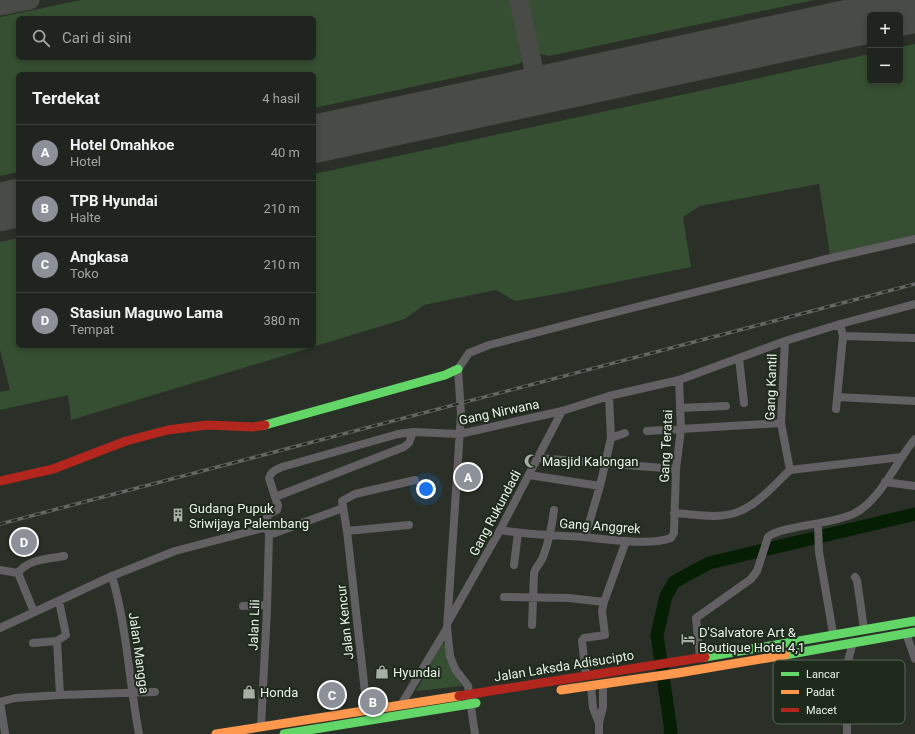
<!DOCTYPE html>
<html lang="id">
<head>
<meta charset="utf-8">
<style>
  :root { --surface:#20241e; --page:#282c27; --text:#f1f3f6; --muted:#a2a4a4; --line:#3d413c; --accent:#8c9099 }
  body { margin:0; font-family:Roboto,sans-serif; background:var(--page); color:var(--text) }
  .controls { position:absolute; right:12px; top:12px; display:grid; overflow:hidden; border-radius:6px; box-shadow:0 2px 6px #0003 }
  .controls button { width:36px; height:36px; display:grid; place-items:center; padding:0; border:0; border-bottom:1px solid var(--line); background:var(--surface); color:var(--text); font:20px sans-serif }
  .you { position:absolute; left:426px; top:489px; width:14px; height:14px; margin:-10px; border:3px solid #fff; border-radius:50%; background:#1a73e8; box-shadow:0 0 0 6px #1a73e833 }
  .badge { display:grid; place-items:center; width:26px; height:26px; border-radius:50%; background:var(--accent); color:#fff; font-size:13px; font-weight:700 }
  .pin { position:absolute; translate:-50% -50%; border:2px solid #fff; box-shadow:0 1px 4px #0006 }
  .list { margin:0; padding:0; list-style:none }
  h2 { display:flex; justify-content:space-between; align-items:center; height:52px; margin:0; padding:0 16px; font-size:17px }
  h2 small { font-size:13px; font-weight:400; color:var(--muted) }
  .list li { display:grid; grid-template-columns:26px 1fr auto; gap:12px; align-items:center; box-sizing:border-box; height:56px; padding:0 16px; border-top:1px solid var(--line) }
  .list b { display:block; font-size:15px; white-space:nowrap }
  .list p { margin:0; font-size:13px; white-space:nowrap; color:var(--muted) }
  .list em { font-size:13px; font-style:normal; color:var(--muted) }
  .icon { flex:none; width:22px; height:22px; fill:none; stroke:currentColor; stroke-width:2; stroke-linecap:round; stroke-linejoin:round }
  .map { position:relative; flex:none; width:915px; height:734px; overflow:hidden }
  .search { position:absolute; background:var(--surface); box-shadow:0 2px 6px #0003; left:16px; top:16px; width:300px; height:44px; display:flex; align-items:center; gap:10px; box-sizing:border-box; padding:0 14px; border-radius:6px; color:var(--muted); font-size:15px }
  .panel { position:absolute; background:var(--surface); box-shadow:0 2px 6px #0003; left:16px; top:72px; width:300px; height:276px; border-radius:6px }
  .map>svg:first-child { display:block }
</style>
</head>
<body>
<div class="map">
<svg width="915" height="734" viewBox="0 0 915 734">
  <rect width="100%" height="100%" fill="#2a3028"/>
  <!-- green -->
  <path fill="#364e31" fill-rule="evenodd" d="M81,0H513L524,56L522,62L518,64L314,108V74H18V172L0,176V17ZM18,18H314V58H18Z
    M526,0H814L549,56L540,54L535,47Z
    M915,44V235L830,254L819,184L700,206L683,217L691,267L557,294L515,301L496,290L424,305L405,319L71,420L68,395L0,410V392L10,390L0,350V242L18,238V346H314V174L870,54V81H900V47Z
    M443,641L453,672L462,686L416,691Z"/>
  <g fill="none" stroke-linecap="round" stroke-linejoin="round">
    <!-- river -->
    <path stroke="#051e04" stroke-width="13" d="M670,734L671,731L657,635L666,596L674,582L709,563L915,514"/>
    <!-- taxiway -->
    <path stroke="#484b46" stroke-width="19" d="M519,0L534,71L532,81L523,93
      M0,6L30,0
      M900,17L915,21
      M534,71L539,79L556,86"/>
    <!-- runway -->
    <path stroke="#484b46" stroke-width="48" d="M886,15L915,9
      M314,139L870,19
      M0,207L18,203"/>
    <!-- street -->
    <path stroke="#636063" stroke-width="8" d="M843,336L915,338
      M785,341L781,423L790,470
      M739,358L744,403
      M837,397L915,401
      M680,408L726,406
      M836,409L843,336L840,324
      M647,431L781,423
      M611,438L625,433
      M538,458L676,469
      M790,470L902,457
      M529,475L600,486
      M885,482L915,486
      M275,497L404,447L409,443L413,432
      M674,513C693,514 716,519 735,513C757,506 774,485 790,470
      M818,524L819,552L833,633
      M268,530L269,527L267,515L277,510L278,506L269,478C271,471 276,470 282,467L398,434L413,432L460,434L562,411L609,396L679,380L785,341L840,324L915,304
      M500,530C527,535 555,535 583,537C606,539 650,546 671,538L674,533L676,469L681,429L679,380
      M347,531L409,525
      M275,533L343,508
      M585,537L600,486L611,438L609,396
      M514,565L518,533
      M0,570L18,573L34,612
      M18,573C28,559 48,559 64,556
      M112,576C127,627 129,682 139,734
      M855,577L857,580L864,629
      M504,597L569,598L604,602
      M243,606L267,605
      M448,622L500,530L562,411
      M532,625L534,573C536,566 541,563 543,557C549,541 552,526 554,510
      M0,628L112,576L175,551L263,528L268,530L269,534L267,610L261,726
      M447,628L450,656L455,669L468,686L475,734
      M906,633L915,659
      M57,641L60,695
      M33,643L57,641L66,635L59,601
      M700,657L696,618L751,579L757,571L768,537C781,526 833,524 853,514C880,502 896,461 915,439
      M586,676L582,641L584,638L605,635L602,611L604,602L626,541
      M591,686L593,708L599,723V734
      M0,702L15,698L60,695L155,692
      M0,702L5,733
      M401,705L447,628L461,414L458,369L469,353L489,345L577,322L831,258L915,239
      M367,710L347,531L342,501L355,494L415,480
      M599,723L603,707V684
      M847,734V665L853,642"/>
    <!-- fast -->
    <path stroke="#63d668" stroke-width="9" d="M265,425L445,375L458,369
      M785,655L915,632
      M705,657L915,621
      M284,734L476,703"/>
    <!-- slow -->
    <path stroke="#ff974d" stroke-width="9" d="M561,690L678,673L785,655
      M216,734L459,696"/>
    <!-- jam -->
    <path stroke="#b3261e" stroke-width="9" d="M0,481L53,469L126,441L168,430L207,425L253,427L265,425
      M459,696L705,657"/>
    <!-- rail casing -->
    <g stroke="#656664" stroke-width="3.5">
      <path id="rail" d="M0,524L915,284"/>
    </g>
    <!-- rail -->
    <use href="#rail" stroke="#1e2a1b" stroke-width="2" stroke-dasharray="6" stroke-linecap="butt"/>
  </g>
  <!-- icons -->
  <defs>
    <g id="mosque-bare" transform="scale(1.08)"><path d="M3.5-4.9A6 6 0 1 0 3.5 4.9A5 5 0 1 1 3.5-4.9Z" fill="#a6aea5" stroke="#1e2a1b" stroke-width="2.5" paint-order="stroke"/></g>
    <g id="building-bare" transform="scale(1.08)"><path d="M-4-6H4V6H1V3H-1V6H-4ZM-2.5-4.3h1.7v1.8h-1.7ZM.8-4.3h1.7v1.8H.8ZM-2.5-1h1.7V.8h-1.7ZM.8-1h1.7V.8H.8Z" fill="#a6aea5" stroke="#1e2a1b" stroke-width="2.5" paint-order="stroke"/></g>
    <g id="hotel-bare" transform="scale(1.08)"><path d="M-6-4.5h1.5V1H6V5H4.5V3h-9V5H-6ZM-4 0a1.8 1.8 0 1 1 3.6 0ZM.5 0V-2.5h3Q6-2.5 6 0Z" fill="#a6aea5" stroke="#1e2a1b" stroke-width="2.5" paint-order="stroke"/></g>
    <g id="shop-bare" transform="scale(1.08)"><path d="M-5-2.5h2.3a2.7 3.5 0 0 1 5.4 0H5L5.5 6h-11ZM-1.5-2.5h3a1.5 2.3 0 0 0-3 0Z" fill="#a6aea5" stroke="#1e2a1b" stroke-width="2.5" paint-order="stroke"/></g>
  </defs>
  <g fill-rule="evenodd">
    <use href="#mosque-bare" x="531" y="461"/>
    <use href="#building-bare" x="178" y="515"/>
    <use href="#hotel-bare" x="688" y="639"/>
    <use href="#shop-bare" x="382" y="672"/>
    <use href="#shop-bare" x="249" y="692"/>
  </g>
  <g text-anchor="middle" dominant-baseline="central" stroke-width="4" stroke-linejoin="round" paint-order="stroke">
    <!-- street labels -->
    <g font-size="13" fill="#e9f2e8" stroke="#1e2a1b">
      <text transform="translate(771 387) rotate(-88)">Gang Kantil</text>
      <text transform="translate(499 412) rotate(-12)">Gang Nirwana</text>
      <text transform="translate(666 446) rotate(-87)">Gang Teratai</text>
      <text transform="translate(495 513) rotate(-62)">Gang Rukundadi</text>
      <text transform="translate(600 526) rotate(4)">Gang Anggrek</text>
      <text transform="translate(345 622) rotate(-96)">Jalan Kencur</text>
      <text transform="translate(254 625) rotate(-88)">Jalan Lili</text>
      <text transform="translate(139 653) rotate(82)">Jalan Mangga</text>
      <text transform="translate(564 666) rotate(-9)">Jalan Laksda Adisucipto</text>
    </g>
    <!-- poi labels -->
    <g font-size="13" fill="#e9f2e8" stroke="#1e2a1b" text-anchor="start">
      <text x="542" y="461">Masjid Kalongan</text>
      <text x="189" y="508">Gudang Pupuk<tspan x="189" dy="15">Sriwijaya Palembang</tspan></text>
      <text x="699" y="632">D'Salvatore Art &amp;<tspan x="699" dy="15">Boutique Hotel 4,1</tspan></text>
      <text x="393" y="672">Hyundai</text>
      <text x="260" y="692">Honda</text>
    </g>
  </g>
  <!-- legend -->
  <rect x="773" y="660" width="132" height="64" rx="6" fill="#1e2a1b" stroke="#5b6658" stroke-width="1"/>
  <rect x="781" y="672" width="18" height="4" fill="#63d668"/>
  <rect x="781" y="690" width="18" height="4" fill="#ff974d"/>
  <rect x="781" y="708" width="18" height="4" fill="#b3261e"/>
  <g font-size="11" fill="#e9f2e8">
    <text x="806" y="678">Lancar</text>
    <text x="806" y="696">Padat</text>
    <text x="806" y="714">Macet</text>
  </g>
</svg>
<div class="controls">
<button>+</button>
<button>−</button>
</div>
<div class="you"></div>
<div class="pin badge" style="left:468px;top:477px">A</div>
<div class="pin badge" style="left:373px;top:702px">B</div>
<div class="pin badge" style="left:332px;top:695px">C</div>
<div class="pin badge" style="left:24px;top:542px">D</div>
<div class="search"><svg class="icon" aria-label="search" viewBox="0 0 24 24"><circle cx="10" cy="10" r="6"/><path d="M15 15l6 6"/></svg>Cari di sini</div>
<section class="panel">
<h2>Terdekat<small>4 hasil</small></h2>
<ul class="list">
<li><span class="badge">A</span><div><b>Hotel Omahkoe</b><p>Hotel</p></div><em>40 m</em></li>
<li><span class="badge">B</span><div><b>TPB Hyundai</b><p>Halte</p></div><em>210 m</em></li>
<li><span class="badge">C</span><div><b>Angkasa</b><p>Toko</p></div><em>210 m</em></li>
<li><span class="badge">D</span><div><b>Stasiun Maguwo Lama</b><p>Tempat</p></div><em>380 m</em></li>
</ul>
</section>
</div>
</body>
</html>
